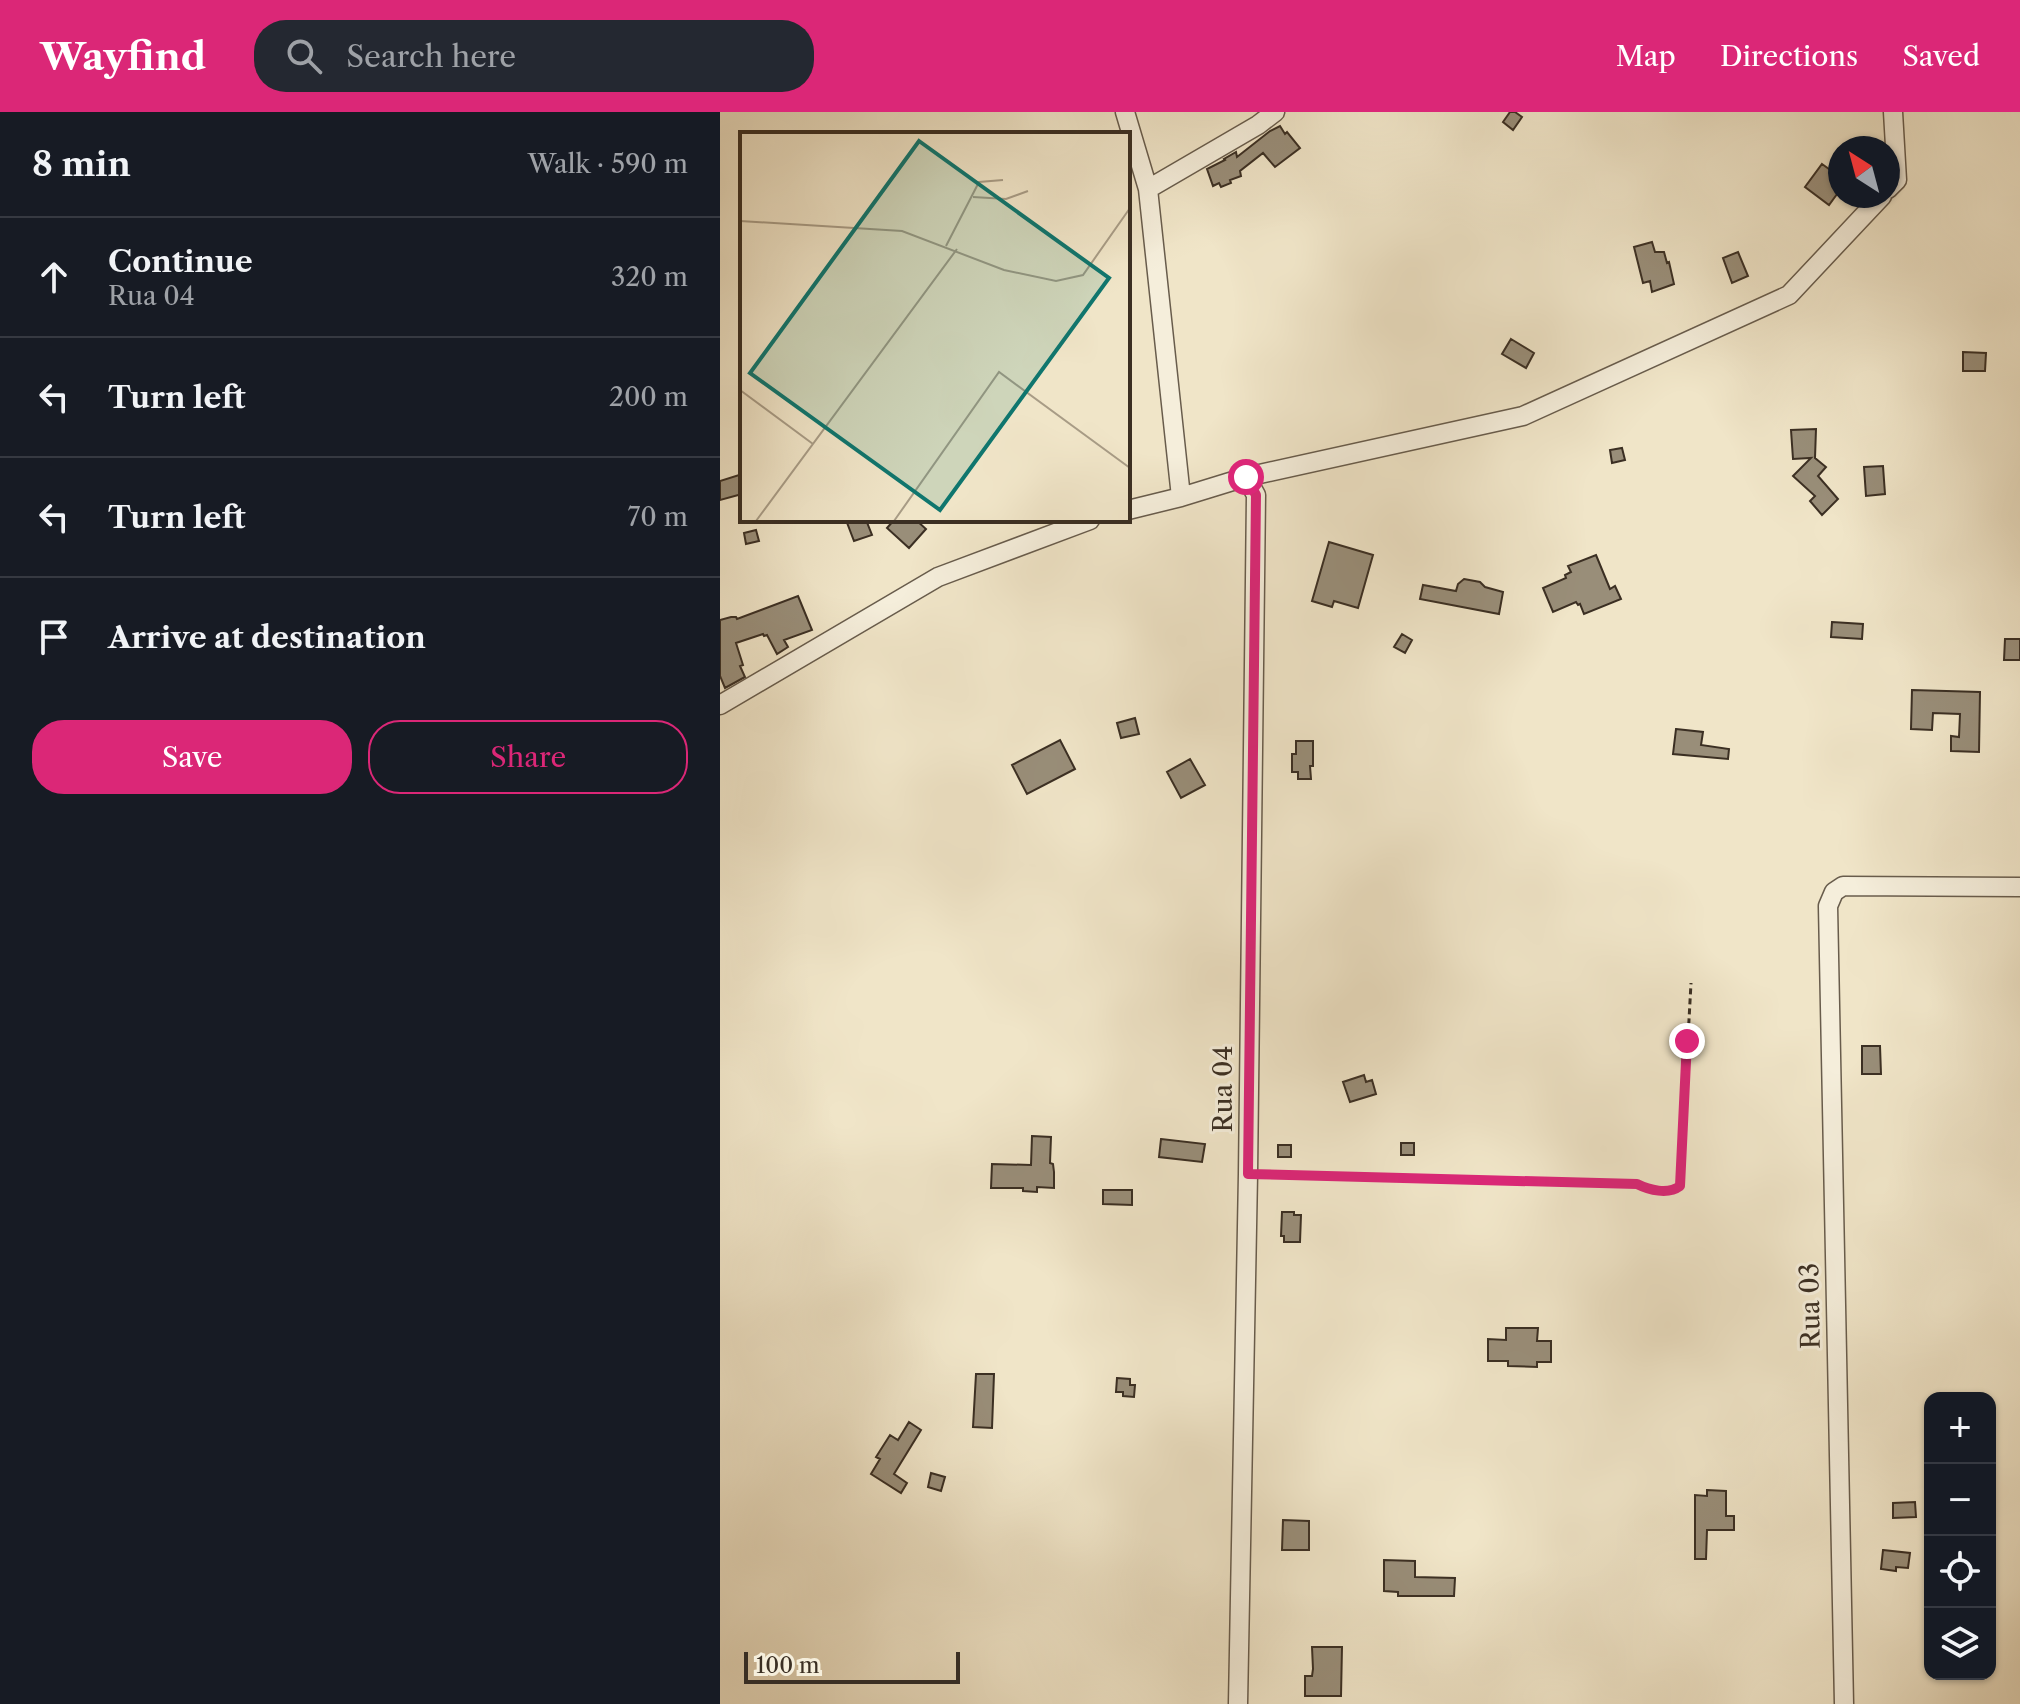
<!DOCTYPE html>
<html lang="en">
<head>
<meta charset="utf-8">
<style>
  :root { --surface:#171b24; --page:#242831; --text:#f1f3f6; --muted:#9ea1a6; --line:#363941; --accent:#db2777 }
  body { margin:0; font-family:"Libre Caslon Text",serif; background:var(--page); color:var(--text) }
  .controls { position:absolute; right:24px; bottom:24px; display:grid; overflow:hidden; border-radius:16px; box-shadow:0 2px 6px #0004 }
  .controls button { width:72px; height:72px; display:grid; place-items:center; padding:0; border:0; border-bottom:2px solid var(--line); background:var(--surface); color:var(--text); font:40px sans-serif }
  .compass { position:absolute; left:1108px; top:24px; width:72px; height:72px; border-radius:50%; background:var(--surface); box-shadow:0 2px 6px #0004; rotate:324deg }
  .scale { position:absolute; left:24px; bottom:20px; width:216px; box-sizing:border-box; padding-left:8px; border:4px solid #3b2f23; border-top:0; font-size:22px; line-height:28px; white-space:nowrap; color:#3b2f23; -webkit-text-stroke:6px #f5eedb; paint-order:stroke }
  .stop { position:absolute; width:24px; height:24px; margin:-18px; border:6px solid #db2777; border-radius:50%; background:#fff }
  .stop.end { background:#db2777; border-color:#fff; box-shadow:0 2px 8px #0008 }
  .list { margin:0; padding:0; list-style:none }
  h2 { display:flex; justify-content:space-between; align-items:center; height:104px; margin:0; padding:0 32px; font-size:34px }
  h2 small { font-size:26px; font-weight:400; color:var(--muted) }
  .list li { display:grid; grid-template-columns:52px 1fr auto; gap:24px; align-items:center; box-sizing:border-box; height:120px; padding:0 32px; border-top:2px solid var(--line) }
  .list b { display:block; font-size:30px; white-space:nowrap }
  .list p { margin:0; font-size:26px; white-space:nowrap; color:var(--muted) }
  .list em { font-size:26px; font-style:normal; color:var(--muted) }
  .actions { display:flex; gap:16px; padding:24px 32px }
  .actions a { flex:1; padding:18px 0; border:2px solid var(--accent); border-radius:32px; text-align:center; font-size:28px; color:var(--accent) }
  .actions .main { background:var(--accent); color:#fff }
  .icon { flex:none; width:44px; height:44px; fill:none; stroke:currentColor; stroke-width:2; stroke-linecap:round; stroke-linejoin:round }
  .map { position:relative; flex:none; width:1300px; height:1592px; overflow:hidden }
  header { display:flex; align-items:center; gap:48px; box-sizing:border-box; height:112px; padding:0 40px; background:var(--accent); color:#fff }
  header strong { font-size:38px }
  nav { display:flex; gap:44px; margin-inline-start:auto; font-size:28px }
  .search { width:560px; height:72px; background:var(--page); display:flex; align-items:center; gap:20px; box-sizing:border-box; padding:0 28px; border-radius:32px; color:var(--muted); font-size:30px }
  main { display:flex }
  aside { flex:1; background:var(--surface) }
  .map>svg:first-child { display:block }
</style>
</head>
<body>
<header>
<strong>Wayfind</strong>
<div class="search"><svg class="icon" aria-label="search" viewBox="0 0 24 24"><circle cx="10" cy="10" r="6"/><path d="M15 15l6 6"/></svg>Search here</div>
<nav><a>Map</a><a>Directions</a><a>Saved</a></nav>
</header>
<main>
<aside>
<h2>8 min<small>Walk · 590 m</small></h2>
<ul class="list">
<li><svg class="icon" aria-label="ahead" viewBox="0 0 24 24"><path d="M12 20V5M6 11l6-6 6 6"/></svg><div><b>Continue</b><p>Rua 04</p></div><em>320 m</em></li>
<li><svg class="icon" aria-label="left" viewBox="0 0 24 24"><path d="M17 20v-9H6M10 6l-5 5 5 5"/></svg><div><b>Turn left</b></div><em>200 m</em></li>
<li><svg class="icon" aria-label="left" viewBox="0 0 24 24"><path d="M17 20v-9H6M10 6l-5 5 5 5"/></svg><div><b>Turn left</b></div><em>70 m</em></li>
<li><svg class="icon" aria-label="arrive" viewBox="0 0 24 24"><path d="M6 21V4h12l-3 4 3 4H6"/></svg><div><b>Arrive at destination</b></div></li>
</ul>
<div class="actions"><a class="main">Save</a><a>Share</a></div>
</aside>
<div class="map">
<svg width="1300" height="1592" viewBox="0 0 1300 1592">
  <rect width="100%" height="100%" fill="#f0e5c8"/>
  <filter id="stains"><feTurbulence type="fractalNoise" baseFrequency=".0025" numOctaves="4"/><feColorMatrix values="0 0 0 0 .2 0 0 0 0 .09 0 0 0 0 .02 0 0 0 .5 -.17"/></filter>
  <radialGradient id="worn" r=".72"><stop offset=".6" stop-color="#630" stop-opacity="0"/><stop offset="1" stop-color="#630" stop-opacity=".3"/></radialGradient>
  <!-- building -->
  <path fill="#998e79" stroke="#3b2f23" stroke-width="2" d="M790,0H795L802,5L793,18L783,10Z
    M560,14L565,22L567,20L580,36L555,55L543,41L520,59L521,64L510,68L511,71L501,75L499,71L493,74L487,57L505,48L504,47L516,40L517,45L550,19Z
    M1102,52L1120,65V78L1109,93L1085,75Z
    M932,130L935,140H944L947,151L949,150L954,172L932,180L930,169L923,171L914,135Z
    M1018,140L1028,164L1012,171L1003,146Z
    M791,227L814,241L806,256L782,242Z
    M1243,240L1266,241L1265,259H1243Z
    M1096,317L1095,346L1106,355L1098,364L1118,387L1102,403L1090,389L1095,384L1073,364L1091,346L1073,347L1071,318Z
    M902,336L905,348L892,351L890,338Z
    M1163,354L1165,382L1146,384L1144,355Z
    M19,363L22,382L0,388V369Z
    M126,408H146L152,423L134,429Z
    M174,408H196L206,417L189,436L167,416Z
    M36,418L39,429L26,432L24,421Z
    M609,430L653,443L638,496L614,489L612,495L592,489Z
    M876,443L890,477L895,474L901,487L864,502L860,492L858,493L856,490L833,500L823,476L846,466L845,463L851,460L848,454Z
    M744,467L760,470L765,475L783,480L779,502L700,487L703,473L736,479L738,472Z
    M78,484L92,518L64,528L68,535L57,542L47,523L44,524L43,522L16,531L23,553L20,554L25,565L5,576L0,564V508L11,505H16L17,507Z
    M1112,510L1143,512L1142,527L1111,525Z
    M682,522L692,528L685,541L674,535Z
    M1285,527H1300V548H1284Z
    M1192,578L1260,580L1259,640L1231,639V624L1239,625L1240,602L1213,601L1212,618L1191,617Z
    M415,606L419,622L401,626L397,611Z
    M956,617L983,620L981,633L1009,637L1008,647L953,642Z
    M340,628L355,657L307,682L292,653Z
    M576,629H593V654H590L591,667H578V660H572V642H576Z
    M470,647L485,673L461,686L447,660Z
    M1142,934H1160L1161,962H1142Z
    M644,963L646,970L652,968L656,982L630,990L623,970Z
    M312,1024L331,1025L330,1051L333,1052L334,1060V1076L317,1075V1080L303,1079V1076H271L272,1052L311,1053Z
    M441,1027L485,1032L482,1050L439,1045Z
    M681,1031H694V1043H681Z
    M558,1033H571V1045H558Z
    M383,1078H412V1093L383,1092Z
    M562,1100H574V1103H581L580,1130H564V1124H561Z
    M786,1216H818L817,1229H831V1250H817V1255L788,1254V1249H768V1227L786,1228Z
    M256,1262H274L272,1316L253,1315Z
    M397,1266L410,1267V1273H415L414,1285L403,1284V1280H396Z
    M189,1310L201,1318L174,1362L187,1371L181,1381L151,1362L160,1347L156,1345L170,1323L178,1328Z
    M211,1361L225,1365L221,1379L208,1375Z
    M987,1378L1006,1379V1404H1014V1418H987L986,1447H975V1383L987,1384Z
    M1195,1390L1196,1405L1173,1406V1391Z
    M563,1408L589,1409V1438H562Z
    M1163,1438L1190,1441L1188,1456L1176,1455V1459L1161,1457Z
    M664,1448L695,1449V1465L735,1466L734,1484H678V1480L664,1479Z
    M592,1535H622L621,1584H585V1564H592L593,1557Z"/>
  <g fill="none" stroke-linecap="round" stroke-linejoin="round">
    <!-- minor casing -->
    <g stroke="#685c4c" stroke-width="21">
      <path id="minor" d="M405,0L428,77L461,385
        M428,77L538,13L555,0
        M1168,77L1177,68L1173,0
        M408,398L461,385L526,365L803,304L1069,183L1162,84
        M0,593L218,465L370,408
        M518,1592L528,1062L536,383L526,365
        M1124,1592L1108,794L1114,780L1123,774L1300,775"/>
    </g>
    <!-- path -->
    <path stroke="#3b2f23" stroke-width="3" stroke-dasharray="6 4" stroke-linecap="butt" d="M544,1062L917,1072C929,1079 948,1082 960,1074L971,871"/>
    <!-- minor -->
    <use href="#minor" stroke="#f5eedb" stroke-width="18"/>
  </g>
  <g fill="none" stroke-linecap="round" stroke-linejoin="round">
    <!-- route -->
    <path stroke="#db2777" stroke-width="10" d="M526,365L536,383L528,1062L917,1072C929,1078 948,1083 960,1074L967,929"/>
  </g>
  <g text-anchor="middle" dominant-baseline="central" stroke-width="6" stroke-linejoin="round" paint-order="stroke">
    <!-- street labels -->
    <g font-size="26" fill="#3b2f23" stroke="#f5eedb">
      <text transform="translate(503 977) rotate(-90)">Rua 04</text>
      <text transform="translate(1090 1194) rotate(-91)">Rua 03</text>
    </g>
  </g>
  <!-- overview -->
  <g transform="translate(20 20)">
    <rect width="390" height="390" fill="#f0e5c8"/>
    <path fill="none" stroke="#a89c86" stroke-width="2" d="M233,65L266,67L288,59M0,89L162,99L264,138L316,149L343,143L390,76M206,114L239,50L263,48M0,258L73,312M16,389L217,117M154,389L259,240L390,336"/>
    <path fill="#0f766e" fill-opacity="0.15" stroke="#0f766e" stroke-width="4" d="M179,9L369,146L200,378L10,241Z"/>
    <rect width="390" height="390" fill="none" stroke="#3b2f23" stroke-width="4"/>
  </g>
  <rect width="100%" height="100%" filter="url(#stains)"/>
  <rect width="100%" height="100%" fill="url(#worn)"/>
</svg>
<div class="controls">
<button>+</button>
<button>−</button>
<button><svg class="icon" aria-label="locate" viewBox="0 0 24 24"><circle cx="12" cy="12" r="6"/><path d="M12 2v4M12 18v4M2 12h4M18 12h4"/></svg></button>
<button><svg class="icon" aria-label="layers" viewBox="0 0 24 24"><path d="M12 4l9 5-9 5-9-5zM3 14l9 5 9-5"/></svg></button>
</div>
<svg class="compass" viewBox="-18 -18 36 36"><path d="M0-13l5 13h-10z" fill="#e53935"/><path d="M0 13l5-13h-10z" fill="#9ea1a6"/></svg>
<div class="scale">100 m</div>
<div class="stop" style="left:526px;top:365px"></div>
<div class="stop end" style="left:967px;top:929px"></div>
</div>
</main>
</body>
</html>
